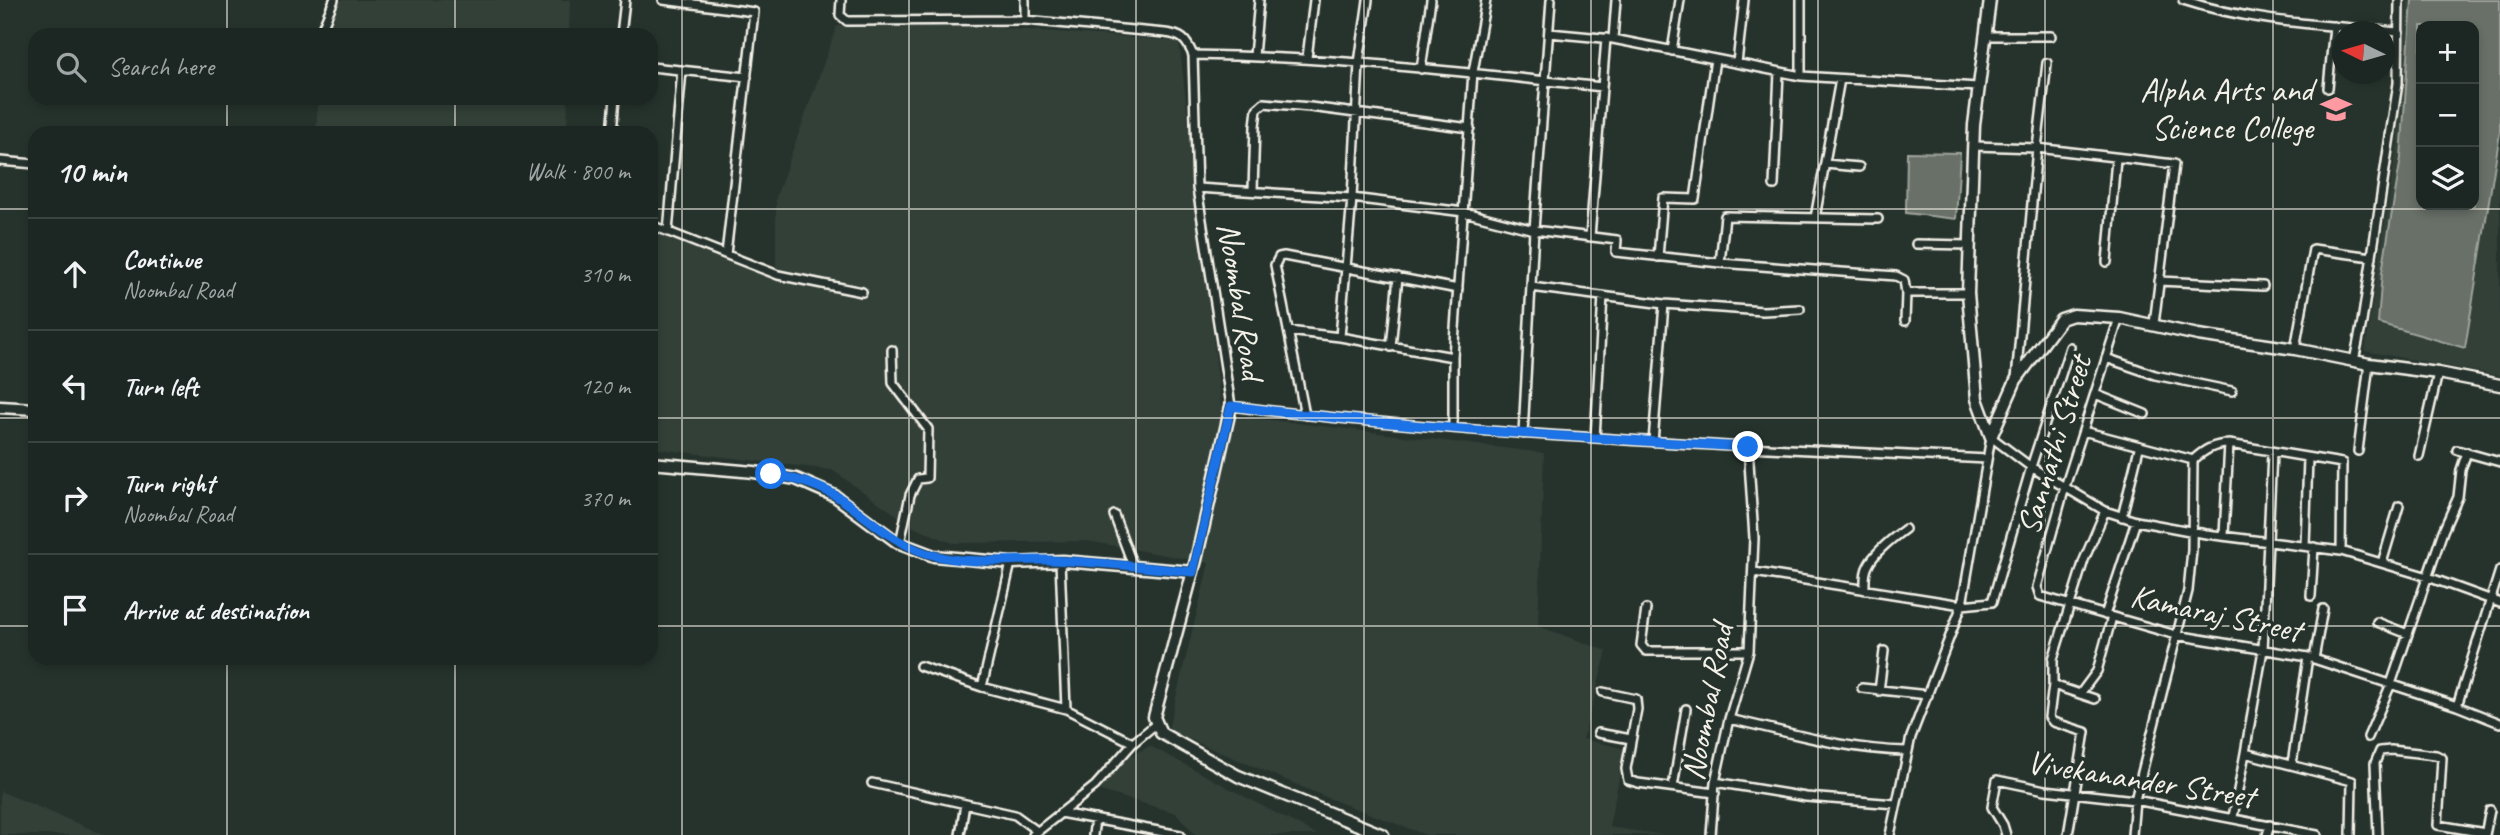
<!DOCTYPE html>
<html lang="en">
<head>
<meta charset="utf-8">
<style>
  :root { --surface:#1c2622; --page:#252e2a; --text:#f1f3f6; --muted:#a0a5a5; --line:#3a4340 }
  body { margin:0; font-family:Caveat,sans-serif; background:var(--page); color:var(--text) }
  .controls { position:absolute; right:21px; top:21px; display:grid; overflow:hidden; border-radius:14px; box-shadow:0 4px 10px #0003 }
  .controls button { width:63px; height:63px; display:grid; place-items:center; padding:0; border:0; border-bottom:2px solid var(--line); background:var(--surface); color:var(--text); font:35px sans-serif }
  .compass { position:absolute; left:2332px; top:21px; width:63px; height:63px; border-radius:50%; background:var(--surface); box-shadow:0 4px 10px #0003; rotate:275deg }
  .stop { position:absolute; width:21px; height:21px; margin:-16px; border:5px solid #1a73e8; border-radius:50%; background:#fff }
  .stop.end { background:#1a73e8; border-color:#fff; box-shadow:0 2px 7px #0008 }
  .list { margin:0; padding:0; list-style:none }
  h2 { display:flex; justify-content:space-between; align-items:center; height:91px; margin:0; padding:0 28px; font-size:30px }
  h2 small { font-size:23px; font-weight:400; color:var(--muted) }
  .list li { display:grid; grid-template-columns:46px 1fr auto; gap:21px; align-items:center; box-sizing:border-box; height:112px; padding:0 28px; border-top:2px solid var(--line) }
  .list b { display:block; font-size:26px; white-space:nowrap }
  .list p { margin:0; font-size:23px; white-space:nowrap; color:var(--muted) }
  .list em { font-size:23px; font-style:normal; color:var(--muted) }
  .icon { flex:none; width:38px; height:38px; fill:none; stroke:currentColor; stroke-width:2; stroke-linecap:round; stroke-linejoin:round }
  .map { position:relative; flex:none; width:2500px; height:835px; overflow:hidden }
  .search { position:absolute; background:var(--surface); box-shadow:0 4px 10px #0003; left:28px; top:28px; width:630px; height:77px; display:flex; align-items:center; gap:18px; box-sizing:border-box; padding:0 24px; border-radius:21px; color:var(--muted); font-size:26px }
  .panel { position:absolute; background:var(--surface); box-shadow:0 4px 10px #0003; left:28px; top:126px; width:630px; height:539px; border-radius:21px }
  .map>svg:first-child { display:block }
</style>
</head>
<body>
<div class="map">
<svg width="2500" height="835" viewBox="0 0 2500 835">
  <rect width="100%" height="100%" fill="#26332d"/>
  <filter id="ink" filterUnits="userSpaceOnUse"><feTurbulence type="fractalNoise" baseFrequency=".0143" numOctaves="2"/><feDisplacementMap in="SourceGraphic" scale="14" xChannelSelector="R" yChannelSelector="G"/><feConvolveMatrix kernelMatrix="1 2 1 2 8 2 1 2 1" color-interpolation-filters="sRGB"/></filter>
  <g filter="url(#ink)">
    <!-- built -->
    <path fill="#333f39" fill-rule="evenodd" d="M327,0H570L569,35H324Z
      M2407,0H2500V376L2365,351L2397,145ZM2421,26H2474V205H2421Z
      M961,25L1179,41L1222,414L1544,453L1538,626L1607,651L1583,739L1625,749L1609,827L1663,835H1426L1328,798L1168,730L1209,563L1087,541L953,543L915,528L832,470L651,448V230L776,269V197L837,26Z
      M318,98H568L567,133H316Z
      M1150,746L1317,835H1196L1176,813L1101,791V770Z
      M0,791L105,835H0Z"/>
    <!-- water -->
    <path fill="#676f68" stroke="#9fa39b" stroke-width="2" fill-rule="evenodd" d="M2412,0H2500V133L2465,348L2378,323L2382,272L2401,158ZM2421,26H2474V205H2421Z
      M1907,152L1960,153L1956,219L1906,213Z"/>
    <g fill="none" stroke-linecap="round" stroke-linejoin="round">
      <!-- minor casing -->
      <g stroke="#f4f1e8" stroke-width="12">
        <path id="minor" d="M663,0L754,12L726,254
          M841,0L840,15L847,21L1025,20L1165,33C1182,35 1186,39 1193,55L1197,188L1231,406C1403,428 1575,437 1748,447L1754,538L1749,651L1729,719L1715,782L1711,835
          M2183,0C2253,23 2326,25 2399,32
          M1025,20V0
          M320,33L334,0
          M1549,33L1613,39L1801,76L1978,87
          M621,35L625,0
          M1984,36H2051
          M1613,39L1616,0
          M1672,51L1680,0
          M1193,55C1330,57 1466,72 1602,87
          M1254,56L1259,0
          M1307,58L1314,0
          M1737,63L1744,0
          M651,67L747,77
          M1421,69L1431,0
          M1801,76V0
          M2328,88L2334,26
          M612,133L615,98
          M1974,146L2037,148L2174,164L2154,324
          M0,161L35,164
          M1825,164L1859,167
          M1774,185L1779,72
          M1197,188L1352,198L1464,212L1534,230L1617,240L1616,252L1720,263L1896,276L1904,280L1906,293
          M1253,190L1255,126L1257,109L1264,103L1310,107L1470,128
          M1815,218L1840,79
          M651,225L778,275L862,292
          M668,232L682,70
          M1590,237L1606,38
          M1916,244L1970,245
          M1658,257L1663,198L1695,199L1715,59
          M2107,262L2116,159
          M1720,263L1725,216L1878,219
          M2159,281L2263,286
          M1531,287L1664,304L1653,442
          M1664,304L1763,311L1800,309
          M2119,318L2065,487L2037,587L2040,596L2176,635L2308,657L2457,706L2500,723
          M1905,321L1906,293H1968
          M1288,331L1340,337L1453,357
          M1340,337L1352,198L1359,63L1368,0
          M1391,347L1398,277
          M2295,349L2313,249L2372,257
          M892,350L893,383L928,429L927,478L918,479L910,495L900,543
          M2106,358L2155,375L2232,391
          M2354,361L2362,322L2398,83L2399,0
          M2016,379L2037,148L2047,63
          M2095,394L2145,414
          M1305,415L1275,265L1279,257L1284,256L1458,289
          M1453,428V357L1473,72L1486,0
          M2083,431L2193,460
          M1523,434L1534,230L1551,0
          M1595,438L1603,296
          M1748,447L1987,459
          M2457,450L2500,462
          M2358,451L2369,364
          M2419,456L2438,373
          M2193,460C2204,450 2214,444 2229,444L2342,463L2341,551
          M1114,515L1133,566
          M2122,517L2139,448
          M2224,535L2229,444
          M2305,546L2308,458
          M1060,561L1066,709
          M2382,563L2399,506
          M1754,572L1962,605L1992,602L2031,467L2070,347
          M1865,590C1865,582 1864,573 1868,566C1874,553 1894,537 1905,529
          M2311,596L2314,547
          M1646,609L1641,645L1646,651H1749
          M2105,615L2136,521
          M2377,622L2408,634
          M2314,659L2323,609
          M920,666L982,687L1066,709L1133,743
          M2053,685L2095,699
          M982,687L1011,563
          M1862,688L1928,695
          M1879,691L1884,651
          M1603,692L1636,699L1637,709L1626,769L1628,780L1638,783L1715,793
          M2080,694L2097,671L2112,617
          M2457,706L2500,570
          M1729,719C1788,732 1846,750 1906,751
          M1598,733L1631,739
          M2368,737L2391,684L2443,531L2458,497L2461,470L2467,452
          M2245,753L2263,650L2272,453
          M2292,764L2308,657
          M1715,782L1806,797L1896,804
          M872,783L1015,815L1037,831
          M1673,787L1686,709
          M1060,813L1180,835
          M2233,817L2245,753L2352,781L2351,835
          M960,835L965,804
          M1033,835L1095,786L1133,743L1157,723
          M1093,835L1095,819
          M1890,835L1911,737L1962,605L1991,437L2031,467L2105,511L2136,521L2206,534L2341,551L2428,577L2500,603
          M2006,835L2003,825L1992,807L1997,780L2045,790L2135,800L2317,835
          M2068,835L2085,732L2053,722L2049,717L2053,685V659L2084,560L2105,511
          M2132,835L2135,800L2188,591L2192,550L2193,460
          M2267,835L2270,825
          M2378,835L2375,763L2380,751L2391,750L2436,755L2442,758L2438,825L2485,833
          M2485,835L2490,810"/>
      </g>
      <!-- tertiary casing -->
      <g stroke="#f4f1e8" stroke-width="15">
        <path id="tertiary" d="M1990,0L1974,125L1968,293L1977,399L1991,437
          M1231,406L1196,560L1154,717L1161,733L1238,776L1383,835
          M0,407L35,409
          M1991,437L2016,380L2061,319L2073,315L2119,318L2198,335L2295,349L2369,364L2438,373L2500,385
          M651,463L754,472L796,479L835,496L897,542L934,556L1011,563L1063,561L1193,572"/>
      </g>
      <!-- minor -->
      <use href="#minor" stroke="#26332d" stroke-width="7"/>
      <!-- tertiary -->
      <use href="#tertiary" stroke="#26332d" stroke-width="10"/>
    </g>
  </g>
  <g fill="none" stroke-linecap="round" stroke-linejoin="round" filter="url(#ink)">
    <!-- route -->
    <path stroke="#1a73e8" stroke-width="9" d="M771,474C794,478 821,486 841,499C870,519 892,542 926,553C966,566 1008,559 1049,560C1097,562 1145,567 1193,572L1231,406C1402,428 1575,437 1748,447"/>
  </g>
  <!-- grid -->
  <path fill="none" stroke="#f4f1e8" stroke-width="2" stroke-opacity="0.55" d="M227,0V35M455,0V35M682,0V835M909,0V835M1136,0V835M1364,0V835M1591,0V835M1818,0V835M2045,0V835M2273,0V835M227,98V133M455,98V133M0,209H35M651,209H2500M0,418H35M651,418H2500M0,626H35M651,626H2500M227,658V835M455,658V835"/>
  <!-- icons -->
  <defs>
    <g id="school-bare" transform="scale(2.415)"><path d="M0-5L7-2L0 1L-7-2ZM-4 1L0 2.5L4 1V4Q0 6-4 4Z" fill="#ff9aa2" stroke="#26332d" stroke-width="2.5" paint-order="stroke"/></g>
  </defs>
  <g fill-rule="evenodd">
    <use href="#school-bare" x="2336" y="109"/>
  </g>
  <g text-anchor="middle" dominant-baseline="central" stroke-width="7" stroke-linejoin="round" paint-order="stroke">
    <!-- poi labels -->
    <g font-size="33" fill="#f4f1e8" stroke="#26332d" text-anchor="end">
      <text x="2313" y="90">Alpha Arts and<tspan x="2313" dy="38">Science College</tspan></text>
    </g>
    <!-- street labels -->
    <g font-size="33" fill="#f4f1e8" stroke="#26332d">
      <text transform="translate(1241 301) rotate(81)">Noombal Road</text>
      <text transform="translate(2054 445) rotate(-73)">Sannathi Street</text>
      <text transform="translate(2216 613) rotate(12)">Kamaraj Street</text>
      <text transform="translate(1707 702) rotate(-79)">Noombal Road</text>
      <text transform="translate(2141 779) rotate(9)">Vivekanander Street</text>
    </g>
  </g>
</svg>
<div class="controls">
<button>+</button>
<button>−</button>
<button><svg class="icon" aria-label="layers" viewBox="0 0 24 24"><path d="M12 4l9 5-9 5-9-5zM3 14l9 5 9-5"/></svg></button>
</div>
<svg class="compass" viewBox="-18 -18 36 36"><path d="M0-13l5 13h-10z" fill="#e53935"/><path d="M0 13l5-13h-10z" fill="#a0a5a5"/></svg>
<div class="stop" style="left:771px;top:474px"></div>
<div class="stop end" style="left:1748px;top:447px"></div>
<div class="search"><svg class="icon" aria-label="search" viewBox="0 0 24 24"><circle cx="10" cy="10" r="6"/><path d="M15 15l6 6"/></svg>Search here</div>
<section class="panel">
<h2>10 min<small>Walk · 800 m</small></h2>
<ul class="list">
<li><svg class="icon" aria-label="ahead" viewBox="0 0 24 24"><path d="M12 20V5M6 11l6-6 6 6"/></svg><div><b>Continue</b><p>Noombal Road</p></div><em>310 m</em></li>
<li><svg class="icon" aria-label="left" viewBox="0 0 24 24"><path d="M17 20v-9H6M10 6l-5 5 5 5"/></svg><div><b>Turn left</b></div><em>120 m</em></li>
<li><svg class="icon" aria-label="right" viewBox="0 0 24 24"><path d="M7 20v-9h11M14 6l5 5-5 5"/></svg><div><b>Turn right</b><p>Noombal Road</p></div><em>370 m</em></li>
<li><svg class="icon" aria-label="arrive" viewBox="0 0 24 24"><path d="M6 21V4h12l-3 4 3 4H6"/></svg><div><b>Arrive at destination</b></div></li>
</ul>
</section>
</div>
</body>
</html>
